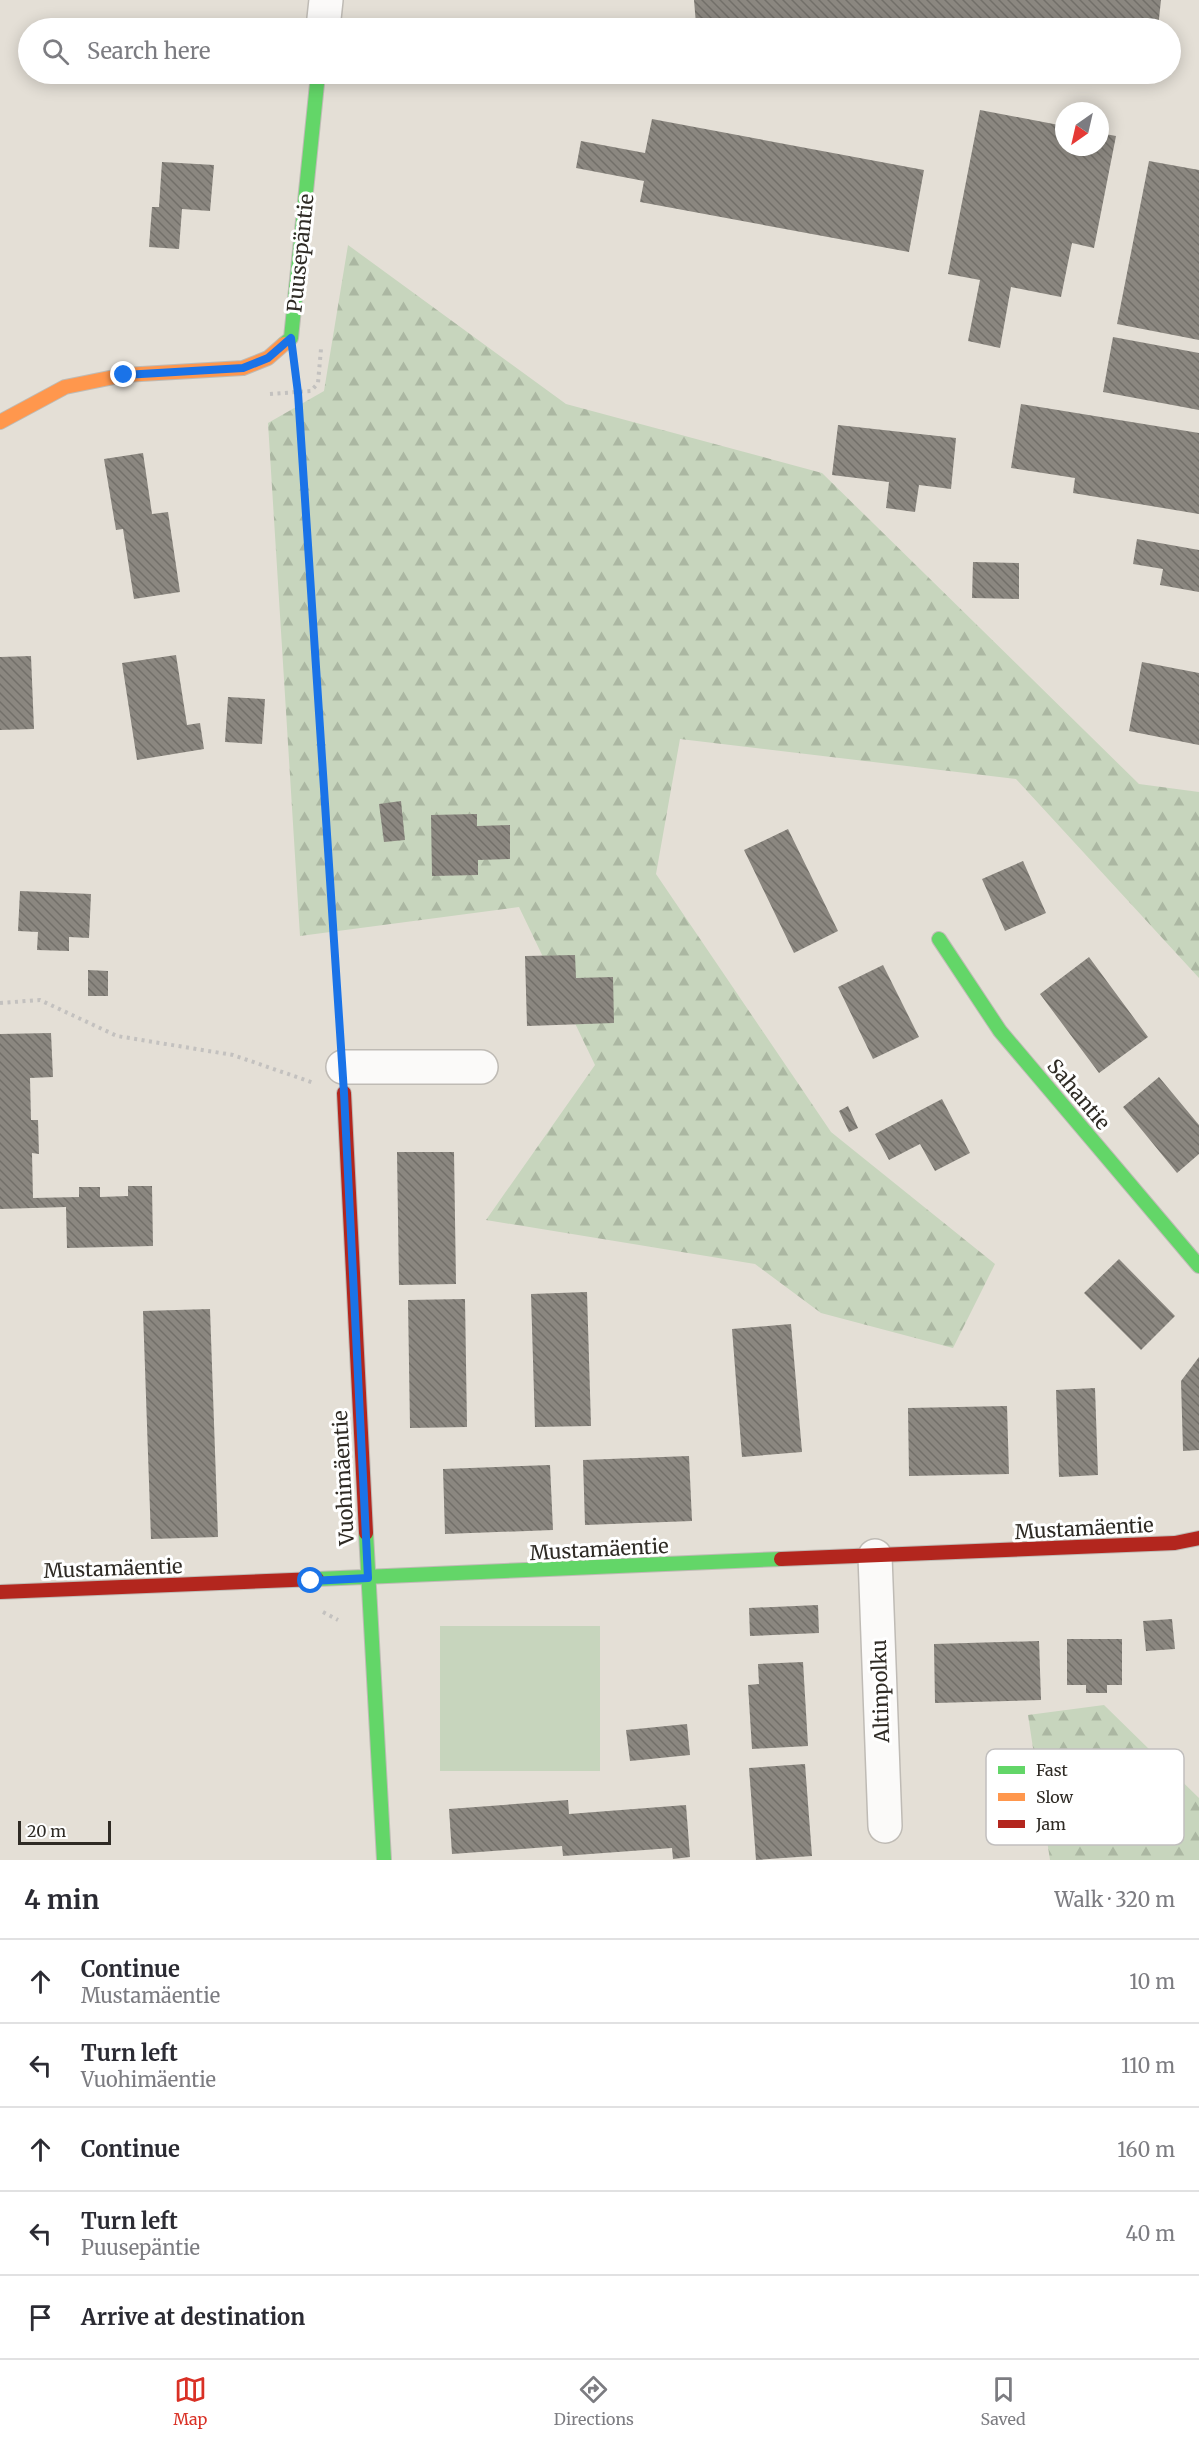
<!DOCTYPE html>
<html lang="en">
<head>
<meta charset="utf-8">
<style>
  :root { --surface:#fff; --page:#f7f7f7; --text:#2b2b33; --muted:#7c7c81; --line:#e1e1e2; --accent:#d93025 }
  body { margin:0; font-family:Merriweather,serif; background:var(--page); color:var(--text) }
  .compass { position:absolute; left:1055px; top:102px; width:54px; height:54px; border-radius:50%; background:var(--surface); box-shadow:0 3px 15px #0003; rotate:214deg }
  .scale { position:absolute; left:18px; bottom:15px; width:93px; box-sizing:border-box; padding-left:6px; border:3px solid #2f2b25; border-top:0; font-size:16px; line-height:21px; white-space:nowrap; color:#2f2b25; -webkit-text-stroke:4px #fff; paint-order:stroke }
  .stop { position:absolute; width:18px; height:18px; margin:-14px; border:4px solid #1a73e8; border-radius:50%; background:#fff }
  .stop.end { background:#1a73e8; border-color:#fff; box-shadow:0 2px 6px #0008 }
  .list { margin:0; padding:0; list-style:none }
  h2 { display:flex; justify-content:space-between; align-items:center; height:78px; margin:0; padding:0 24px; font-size:26px }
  h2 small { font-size:20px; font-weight:400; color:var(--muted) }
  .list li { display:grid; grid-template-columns:39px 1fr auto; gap:18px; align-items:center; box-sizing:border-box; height:84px; padding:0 24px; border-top:2px solid var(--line) }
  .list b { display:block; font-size:22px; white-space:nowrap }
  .list p { margin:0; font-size:20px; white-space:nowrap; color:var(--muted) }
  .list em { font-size:20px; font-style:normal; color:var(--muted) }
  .icon { flex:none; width:33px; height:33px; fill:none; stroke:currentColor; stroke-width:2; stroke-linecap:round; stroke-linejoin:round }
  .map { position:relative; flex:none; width:1199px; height:1860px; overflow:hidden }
  .search { position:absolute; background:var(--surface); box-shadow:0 3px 15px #0003; left:18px; right:18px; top:18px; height:66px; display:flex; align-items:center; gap:15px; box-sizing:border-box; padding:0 21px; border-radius:33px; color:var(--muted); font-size:22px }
  .sheet { height:498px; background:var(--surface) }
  nav { display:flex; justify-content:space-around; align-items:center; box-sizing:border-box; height:84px; border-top:2px solid var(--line); background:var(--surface); font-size:16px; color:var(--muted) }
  nav a { display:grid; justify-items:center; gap:3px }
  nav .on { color:var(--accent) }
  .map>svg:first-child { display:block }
</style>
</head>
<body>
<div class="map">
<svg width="1199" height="1860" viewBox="0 0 1199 1860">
  <defs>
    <pattern id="forest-firs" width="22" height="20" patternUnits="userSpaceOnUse" patternTransform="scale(1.5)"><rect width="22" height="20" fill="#c7d5bd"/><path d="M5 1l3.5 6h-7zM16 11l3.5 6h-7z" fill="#abb7a2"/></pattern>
    <pattern id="building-back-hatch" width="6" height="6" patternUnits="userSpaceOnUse" patternTransform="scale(1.5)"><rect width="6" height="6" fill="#8b8780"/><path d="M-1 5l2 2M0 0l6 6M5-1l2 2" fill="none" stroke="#726f69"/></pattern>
  </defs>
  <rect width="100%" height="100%" fill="#e4dfd6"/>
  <!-- green -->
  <path fill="#c7d5bd" d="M440,1626H600V1771H440Z"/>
  <!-- forest -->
  <path fill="url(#forest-firs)" d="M348,245L566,404L822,473L1139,784L1199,792V978L1016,779L680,739L656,874L831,1132L995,1264L953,1348L821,1313L755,1264L486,1220L595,1065L519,907L300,936L268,423L324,391Z
    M1104,1705L1199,1798V1860H1050L1028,1715Z"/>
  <!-- building -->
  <path fill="url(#building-back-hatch)" d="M694,0H1161L1158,28H889L834,22L833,28H789L791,18L696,24Z
    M115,18L158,22L157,28H114Z
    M95,74H130L129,81L94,78Z
    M980,110L1064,126V147H1100V133L1116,136L1094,248L1072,243L1061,297L1011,287L1000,348L968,341L980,280L948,274Z
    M652,119L924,170L909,252L640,202L644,181L576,168L581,141L645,153Z
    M1149,161L1199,170V340L1117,324Z
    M162,162L214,165L210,211L182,209L179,249L149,247L152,207H159Z
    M1113,337L1199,353V410L1103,392Z
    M1021,404L1199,433V514L1073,493L1075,478L1011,468Z
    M838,425L956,438L951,489L919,485L915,512L886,508L889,482L832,475Z
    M143,453L152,514L168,512L180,592L134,599L123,529L116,530L104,459Z
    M1137,539L1199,550V592L1160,585L1163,569L1133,564Z
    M973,562L1019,563V599L972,598Z
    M176,655L187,725L200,723L204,749L137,760L122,663Z
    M31,656L34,729L0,730V657Z
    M1142,662L1199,673V745L1129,731Z
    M228,697L265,699L262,744L225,742Z
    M401,801L405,840L384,842L379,804Z
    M477,814V826L510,825V859L478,860V875L432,876L431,815Z
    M788,829L838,931L794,953L744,850Z
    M1023,861L1046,913L1005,931L982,879Z
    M20,891L91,894L89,938L69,937V951L37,950L38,932L18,931Z
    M575,955L576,978L613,977L614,1023L527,1026L525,956Z
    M1089,957L1148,1037L1099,1073L1040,994Z
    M883,965L919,1037L873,1059L838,987Z
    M88,970L108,971V996H88Z
    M51,1033L53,1077L30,1078L31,1120H38L39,1154L32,1153L33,1198L79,1197V1187H100V1197L128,1196V1186H152L153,1246L67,1248L66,1207L0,1209V1034Z
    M1159,1077L1199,1125V1154L1177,1173L1123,1107Z
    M942,1099L970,1153L935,1171L920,1144L889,1160L875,1134Z
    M848,1106L858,1128L849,1132L839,1111Z
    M397,1152H454L456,1284L399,1285Z
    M1119,1259L1175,1316L1141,1350L1084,1293Z
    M587,1292L591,1426L535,1427L531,1294Z
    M465,1299L467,1427L410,1428L408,1300Z
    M210,1309L218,1537L151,1539L143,1311Z
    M791,1324L802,1452L742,1457L732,1329Z
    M1199,1357V1450L1183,1451L1181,1381Z
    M1095,1388L1098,1475L1059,1477L1056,1390Z
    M1007,1406L1009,1474L909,1476L908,1408Z
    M689,1456L692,1521L585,1525L583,1460Z
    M550,1465L553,1530L445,1534L443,1469Z
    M818,1605L819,1633L750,1636L749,1608Z
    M1172,1619L1175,1649L1146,1651L1143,1621Z
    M1067,1639H1122V1685H1107V1693H1086V1685H1067Z
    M1039,1641L1041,1700L935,1703L934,1644Z
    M803,1662L808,1746L752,1749L748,1685L759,1684L758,1664Z
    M687,1724L690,1755L630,1761L626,1730Z
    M805,1764L812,1856L756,1860L749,1768Z
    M568,1800L569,1814L686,1805L690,1857L673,1859L672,1848L563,1856L562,1846L452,1854L449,1809Z"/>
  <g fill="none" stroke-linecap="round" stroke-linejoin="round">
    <!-- street casing -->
    <g stroke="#bfbbb5" stroke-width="36">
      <path id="street" d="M323,28L326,0
        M343,1067H481
        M875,1556L885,1826"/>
    </g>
    <!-- fast casing -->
    <g stroke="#bfbbb5" stroke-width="16">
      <path id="fast" d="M284,344L291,338L318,74
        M939,939L1000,1031L1199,1266
        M366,1533L384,1860
        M317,1579L781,1559"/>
    </g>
    <!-- slow casing -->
    <g stroke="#bfbbb5" stroke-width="16">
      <path id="slow" d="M0,422L65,387L124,375L243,368L268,358L284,344"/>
    </g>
    <!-- jam casing -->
    <g stroke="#bfbbb5" stroke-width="16">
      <path id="jam" d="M344,1093L366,1533
        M781,1559L1175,1543L1199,1538
        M0,1592L317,1579"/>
    </g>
    <!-- path -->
    <path stroke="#c3c1bf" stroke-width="4" stroke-dasharray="3 4.5" stroke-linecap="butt" d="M296,377L341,1037
      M270,394L311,391L318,383L321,349
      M0,1003L40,1000L117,1036L233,1055L314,1083
      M323,1612L338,1620"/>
    <!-- street -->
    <use href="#street" stroke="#fbfaf9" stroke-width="33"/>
    <!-- fast -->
    <use href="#fast" stroke="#63d668" stroke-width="14"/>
    <!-- slow -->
    <use href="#slow" stroke="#ff974d" stroke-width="14"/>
    <!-- jam -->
    <use href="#jam" stroke="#b3261e" stroke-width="14"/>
  </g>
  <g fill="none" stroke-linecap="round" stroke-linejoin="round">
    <!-- route -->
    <path stroke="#1a73e8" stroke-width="8" d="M124,375L243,368L268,358L291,338L298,393L344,1093L368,1578L311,1581"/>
  </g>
  <g text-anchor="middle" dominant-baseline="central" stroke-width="6" stroke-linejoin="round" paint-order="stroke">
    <!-- street labels -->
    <g font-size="20" fill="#2f2b25" stroke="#fff">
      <text transform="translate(300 253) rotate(-84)">Puusepäntie</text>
      <text transform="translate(1079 1094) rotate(50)">Sahantie</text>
      <text transform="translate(343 1478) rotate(-93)">Vuohimäentie</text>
      <text transform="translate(1084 1528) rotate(-3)">Mustamäentie</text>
      <text transform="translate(599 1549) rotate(-3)">Mustamäentie</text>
      <text transform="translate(113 1568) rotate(-2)">Mustamäentie</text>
      <text transform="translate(880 1691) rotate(-92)">Altinpolku</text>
    </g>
  </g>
  <!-- legend -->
  <rect x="986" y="1749" width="198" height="96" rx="9" fill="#fff" stroke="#c1bfbe" stroke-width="1.5"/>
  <rect x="998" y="1766" width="27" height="8" fill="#63d668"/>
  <rect x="998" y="1793" width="27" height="8" fill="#ff974d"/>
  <rect x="998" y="1820" width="27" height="8" fill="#b3261e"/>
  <g font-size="16" fill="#2f2b25">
    <text x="1036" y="1776">Fast</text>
    <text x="1036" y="1803">Slow</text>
    <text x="1036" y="1830">Jam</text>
  </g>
</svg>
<svg class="compass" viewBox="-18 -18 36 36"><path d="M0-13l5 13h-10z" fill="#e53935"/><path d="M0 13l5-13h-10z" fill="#7c7c81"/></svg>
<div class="scale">20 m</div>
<div class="stop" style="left:311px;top:1581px"></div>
<div class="stop end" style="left:124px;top:375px"></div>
<div class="search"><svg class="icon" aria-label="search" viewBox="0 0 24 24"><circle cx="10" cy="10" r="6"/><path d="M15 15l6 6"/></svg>Search here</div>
</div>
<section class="sheet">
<h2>4 min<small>Walk · 320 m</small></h2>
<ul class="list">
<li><svg class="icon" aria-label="ahead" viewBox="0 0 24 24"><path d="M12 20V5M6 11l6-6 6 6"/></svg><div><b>Continue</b><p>Mustamäentie</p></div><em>10 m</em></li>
<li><svg class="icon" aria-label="left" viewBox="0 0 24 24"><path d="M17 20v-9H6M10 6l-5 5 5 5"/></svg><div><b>Turn left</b><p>Vuohimäentie</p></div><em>110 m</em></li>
<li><svg class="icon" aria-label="ahead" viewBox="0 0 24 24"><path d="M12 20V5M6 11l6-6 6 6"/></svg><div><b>Continue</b></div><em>160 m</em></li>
<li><svg class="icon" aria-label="left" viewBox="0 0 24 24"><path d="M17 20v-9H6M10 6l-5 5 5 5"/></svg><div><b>Turn left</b><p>Puusepäntie</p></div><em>40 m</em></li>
<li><svg class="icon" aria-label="arrive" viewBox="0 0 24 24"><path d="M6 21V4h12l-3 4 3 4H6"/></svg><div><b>Arrive at destination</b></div></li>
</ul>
</section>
<nav>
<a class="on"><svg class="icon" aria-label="map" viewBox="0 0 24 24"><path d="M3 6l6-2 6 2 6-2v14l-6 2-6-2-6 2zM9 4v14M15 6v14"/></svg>Map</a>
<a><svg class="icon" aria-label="directions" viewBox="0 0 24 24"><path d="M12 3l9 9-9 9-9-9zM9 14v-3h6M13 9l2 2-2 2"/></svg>Directions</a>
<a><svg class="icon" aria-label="saved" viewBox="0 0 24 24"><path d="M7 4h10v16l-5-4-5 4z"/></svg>Saved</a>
</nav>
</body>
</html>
